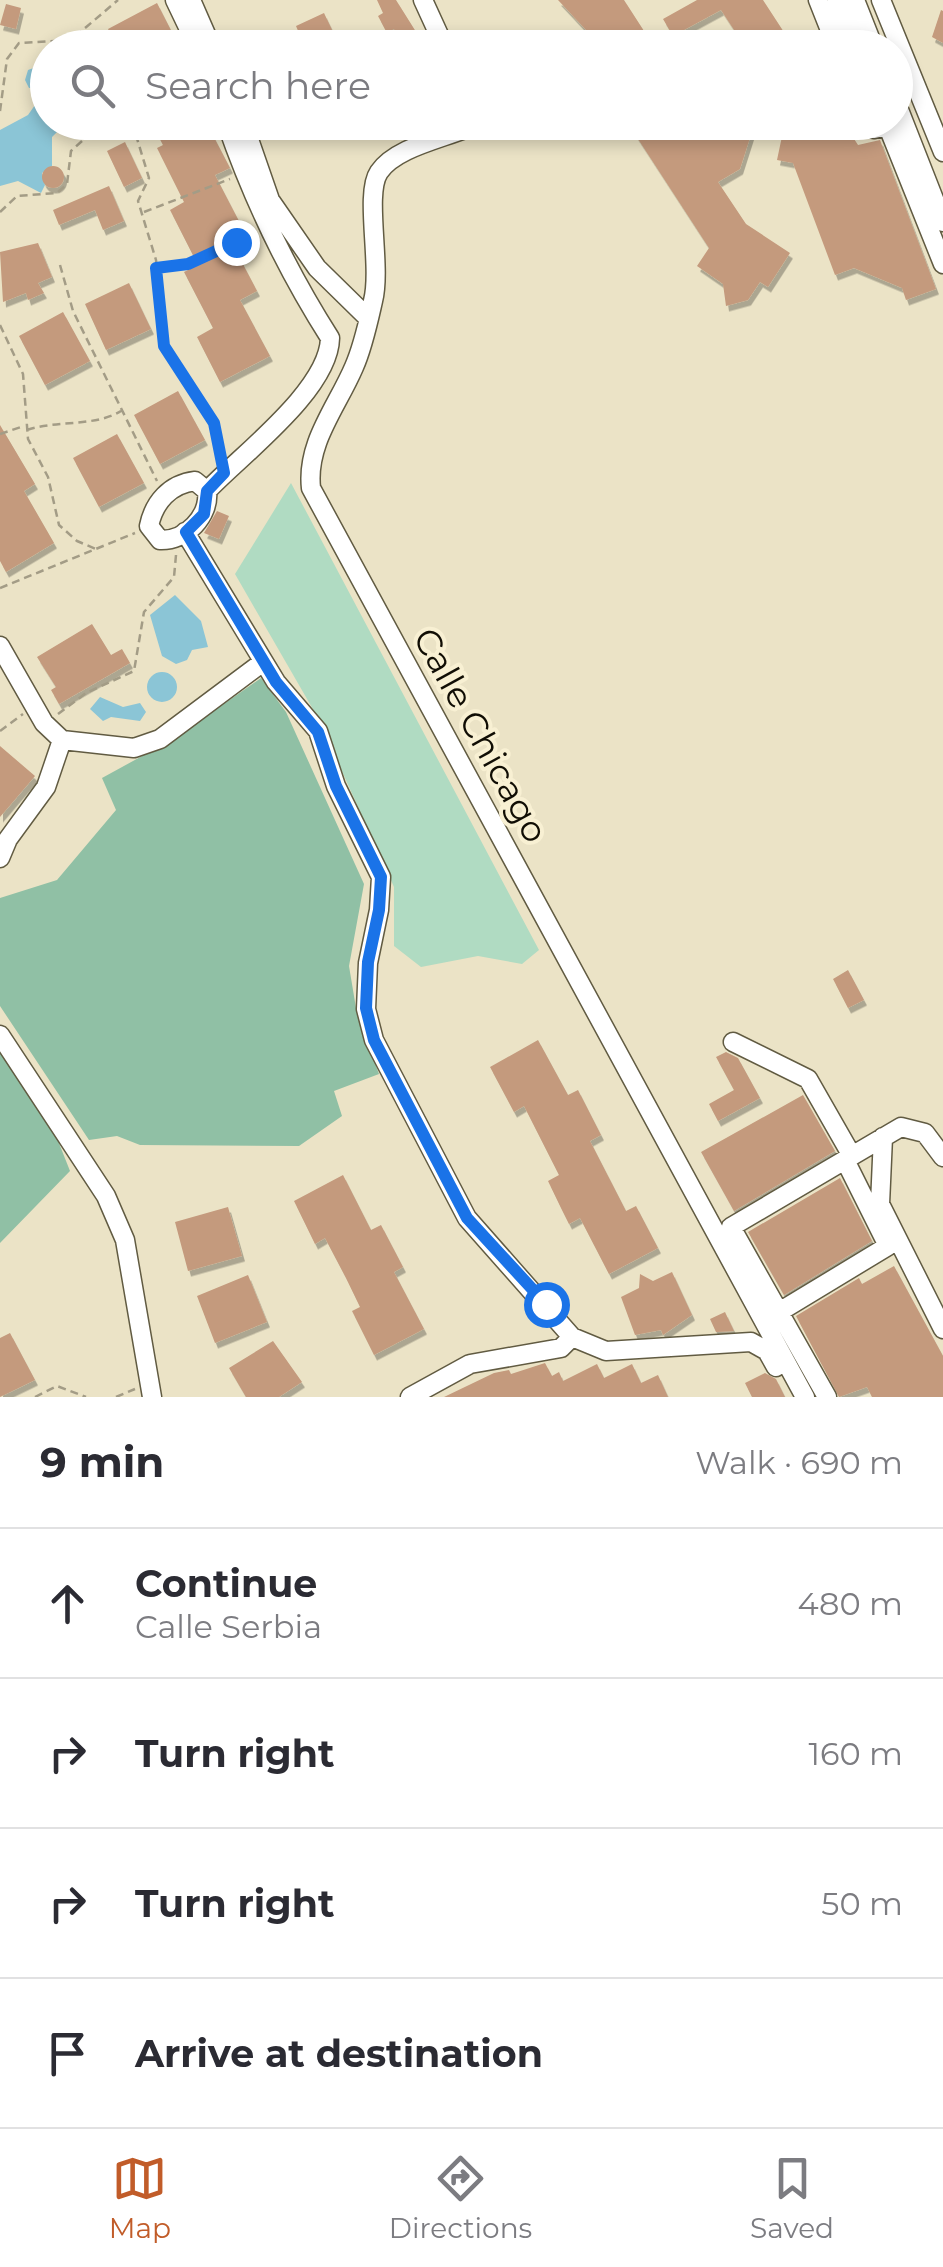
<!DOCTYPE html>
<html lang="en">
<head>
<meta charset="utf-8">
<style>
  :root { --surface:#fff; --page:#f7f7f7; --text:#2b2b33; --muted:#7c7c81; --line:#e1e1e2; --accent:#c15c29 }
  body { margin:0; font-family:Montserrat,sans-serif; background:var(--page); color:var(--text) }
  .stop { position:absolute; width:30px; height:30px; margin:-22px; border:8px solid #1a73e8; border-radius:50%; background:#fff }
  .stop.end { background:#1a73e8; border-color:#fff; box-shadow:0 2px 10px #0008 }
  .list { margin:0; padding:0; list-style:none }
  h2 { display:flex; justify-content:space-between; align-items:center; height:130px; margin:0; padding:0 40px; font-size:42px }
  h2 small { font-size:32px; font-weight:400; color:var(--muted) }
  .list li { display:grid; grid-template-columns:65px 1fr auto; gap:30px; align-items:center; box-sizing:border-box; height:150px; padding:0 40px; border-top:2px solid var(--line) }
  .list b { display:block; font-size:38px; white-space:nowrap }
  .list p { margin:0; font-size:32px; white-space:nowrap; color:var(--muted) }
  .list em { font-size:32px; font-style:normal; color:var(--muted) }
  .icon { flex:none; width:55px; height:55px; fill:none; stroke:currentColor; stroke-width:2; stroke-linecap:round; stroke-linejoin:round }
  .map { position:relative; flex:none; width:943px; height:1397px; overflow:hidden }
  .search { position:absolute; background:var(--surface); box-shadow:0 5px 15px #0003; left:30px; right:30px; top:30px; height:110px; display:flex; align-items:center; gap:25px; box-sizing:border-box; padding:0 35px; border-radius:55px; color:var(--muted); font-size:38px }
  .sheet { height:730px; background:var(--surface) }
  nav { display:flex; justify-content:space-around; align-items:center; box-sizing:border-box; height:140px; border-top:2px solid var(--line); background:var(--surface); font-size:28px; color:var(--muted) }
  nav a { display:grid; justify-items:center; gap:5px }
  nav .on { color:var(--accent) }
  .map>svg:first-child { display:block }
</style>
</head>
<body>
<div class="map">
<svg width="943" height="1397" viewBox="0 0 943 1397">
  <defs>
    <filter id="shadow"><feDropShadow dx="3" dy="5.5" stdDeviation="0" flood-color="#0004"/></filter>
  </defs>
  <rect width="100%" height="100%" fill="#ebe3c6"/>
  <!-- green -->
  <path fill="#b0dbc2" d="M291,483L539,950L522,964L478,956L421,967L394,946V887L318,718L235,574Z"/>
  <!-- forest -->
  <path fill="#90c0a5" d="M261,678L286,712L364,884L349,966L357,1014L379,1074L334,1091L342,1116L299,1146L140,1145L117,1136L89,1140L0,1006V898L57,880L116,810L102,778L175,738Z
    M0,1041L51,1123L70,1171L0,1243Z"/>
  <!-- water -->
  <path fill="#8bc5d6" d="M47,63L48,122L99,123L91,130L80,123L63,126L52,137V166L42,173L45,185L41,193L18,181L0,186V130L28,115L42,95L38,88H29L25,80L28,70Z
    M175,595L201,621L208,647L192,650L187,660L176,664L162,656L150,615Z
    M147 687a15 15 0 1 1 30 0a15 15 0 1 1-30 0Z
    M100,697L123,707L140,703L146,712L140,721L111,717L103,721L90,709Z"/>
  <!-- building -->
  <path fill="#c49a7d" filter="url(#shadow)" d="M377,0H396L423,43L402,48L394,29L387,33L378,16L383,13Z
    M558,0H624L655,48H586L579,36L587,31Z
    M697,0H763L791,43L804,34L813,48H746L721,10L673,36L663,19Z
    M157,3L180,48L116,45L108,29Z
    M6,4L21,8L16,29L0,25Z
    M941,10L943,11V43L932,37Z
    M324,13L333,32L304,45L296,26Z
    M151,122H206L230,168L215,175L243,229L228,236L257,291L240,300L270,356L220,382L197,337L213,328L184,272L198,265L170,210L184,202L157,148L163,145Z
    M627,122H755L740,169L718,182L746,224L790,253L768,287L760,282L748,300L726,306L723,284L697,266L709,248Z
    M785,122H843L858,145L880,140L936,289L906,300L902,288L854,268L835,275L793,163L777,160Z
    M125,142L142,178L124,187L107,151Z
    M42 177a11 11 0 1 1 22 0a11 11 0 1 1-22 0Z
    M109,186L124,221L103,230L95,210L59,225L53,210Z
    M38,243L52,277L38,283L44,293L28,300L26,293L3,302L0,252Z
    M129,283L151,329L106,350L85,304Z
    M63,312L90,361L45,385L19,336Z
    M178,391L205,440L160,464L134,415Z
    M0,425L35,484L24,491L54,543L6,572L0,561Z
    M117,434L144,483L99,507L73,458Z
    M217,511L229,516L219,539L204,533Z
    M92,624L111,655L122,649L130,663L59,704L51,690L56,687L37,657Z
    M0,746L35,776L0,817Z
    M848,970L864,1000L848,1008L833,979Z
    M538,1040L568,1095L578,1090L601,1135L590,1141L626,1211L636,1206L658,1248L609,1274L580,1218L569,1224L561,1208L548,1181L559,1175L524,1106L514,1112L490,1067Z
    M726,1052L738,1058L760,1098L718,1121L709,1104L734,1090L716,1057Z
    M803,1095L835,1151L734,1211L701,1152Z
    M343,1175L371,1230L381,1225L403,1267L394,1272L424,1329L374,1355L352,1311L360,1307L346,1278L325,1238L315,1244L294,1201Z
    M840,1178L872,1241L784,1295L748,1232Z
    M228,1207L242,1256L188,1271L175,1222Z
    M894,1266L943,1356V1397H872L867,1387L839,1397L796,1316L859,1278L862,1284Z
    M672,1272L692,1315L663,1335L661,1330L635,1335L621,1297L639,1288L640,1274L653,1281Z
    M248,1275L267,1322L215,1343L197,1296Z
    M725,1312L734,1331L716,1332L710,1319Z
    M10,1333L35,1380L0,1397V1338Z
    M273,1341L302,1382L279,1397H246L229,1368Z
    M545,1363L552,1376L559,1372L563,1381L597,1364L604,1378L632,1364L641,1383L658,1375L668,1397H444L494,1373L509,1370L511,1374Z
    M765,1373L776,1379L785,1397H752L745,1383Z"/>
  <g fill="none" stroke-linecap="round" stroke-linejoin="round">
    <!-- minor casing -->
    <g stroke="#615b42" stroke-width="21">
      <path id="minor" d="M175,0L198,48
        M191,0L212,48
        M423,0L445,48
        M818,0L837,48
        M837,0L856,48
        M855,0L874,48
        M881,0L943,152
        M896,102L943,222
        M243,122L270,200L317,268L368,318
        M471,122L467,128C441,139 395,148 379,172C364,194 382,266 373,301C368,323 363,347 354,367C337,407 306,443 311,488L805,1397
        M867,122L874,129L887,126
        M886,122L943,264
        M195,481L207,491C210,516 186,541 160,540L149,526C154,502 170,484 195,481Z
        M207,491C241,455 329,390 330,338C286,269 253,200 226,122
        M185,532L276,682L318,731L336,786L381,877L379,910L368,963L366,1009L374,1040L467,1218L572,1337
        M0,646L44,723L62,740L134,748L160,739L263,662
        M0,858L8,839L46,787L62,740
        M0,1035L106,1196L125,1240L152,1397
        M733,1042L808,1079L852,1156
        M883,1137L880,1204L943,1329
        M779,1312L888,1246L845,1160
        M572,1337L606,1351L751,1342L767,1351L776,1367
        M410,1397L470,1364L561,1348L572,1337
        M827,1397L731,1227L901,1127L925,1133L943,1157"/>
    </g>
    <!-- path -->
    <path stroke="#a39c86" stroke-width="2.5" stroke-dasharray="8 5" stroke-linecap="butt" d="M88,32L98,48
      M0,111L7,59L19,43L71,40L118,0
      M132,122L149,178L138,201L156,260L164,346L214,423L223,456
      M0,212L17,196L57,193L67,184L71,151L103,122
      M144,212L230,179
      M60,265L73,311L157,481
      M157,267L188,264L257,234
      M0,325L23,374L28,439L48,477L59,525L77,541L96,549
      M27,430C57,420 95,427 121,411
      M0,434L24,426
      M0,588L135,533
      M58,714L86,693L134,671L144,612L174,577L176,555
      M0,731L23,714
      M35,1397L57,1386L86,1397
      M116,1397L135,1389"/>
    <!-- minor -->
    <use href="#minor" stroke="#fff" stroke-width="18"/>
  </g>
  <g fill="none" stroke-linecap="round" stroke-linejoin="round">
    <!-- route -->
    <path stroke="#1a73e8" stroke-width="12" d="M236,242L188,264L156,268L164,346L214,423L224,473L207,491L204,514L186,532L276,682L318,732L336,786L381,877L379,910L368,962L366,1008L374,1040L467,1218L546,1304"/>
  </g>
  <g text-anchor="middle" dominant-baseline="central" stroke-width="8" stroke-linejoin="round" paint-order="stroke">
    <!-- street labels -->
    <g font-size="35" fill="#100d04" stroke="#f8f0d3">
      <text transform="translate(481 735) rotate(61)">Calle Chicago</text>
    </g>
  </g>
</svg>
<div class="stop" style="left:546px;top:1304px"></div>
<div class="stop end" style="left:236px;top:242px"></div>
<div class="search"><svg class="icon" aria-label="search" viewBox="0 0 24 24"><circle cx="10" cy="10" r="6"/><path d="M15 15l6 6"/></svg>Search here</div>
</div>
<section class="sheet">
<h2>9 min<small>Walk · 690 m</small></h2>
<ul class="list">
<li><svg class="icon" aria-label="ahead" viewBox="0 0 24 24"><path d="M12 20V5M6 11l6-6 6 6"/></svg><div><b>Continue</b><p>Calle Serbia</p></div><em>480 m</em></li>
<li><svg class="icon" aria-label="right" viewBox="0 0 24 24"><path d="M7 20v-9h11M14 6l5 5-5 5"/></svg><div><b>Turn right</b></div><em>160 m</em></li>
<li><svg class="icon" aria-label="right" viewBox="0 0 24 24"><path d="M7 20v-9h11M14 6l5 5-5 5"/></svg><div><b>Turn right</b></div><em>50 m</em></li>
<li><svg class="icon" aria-label="arrive" viewBox="0 0 24 24"><path d="M6 21V4h12l-3 4 3 4H6"/></svg><div><b>Arrive at destination</b></div></li>
</ul>
</section>
<nav>
<a class="on"><svg class="icon" aria-label="map" viewBox="0 0 24 24"><path d="M3 6l6-2 6 2 6-2v14l-6 2-6-2-6 2zM9 4v14M15 6v14"/></svg>Map</a>
<a><svg class="icon" aria-label="directions" viewBox="0 0 24 24"><path d="M12 3l9 9-9 9-9-9zM9 14v-3h6M13 9l2 2-2 2"/></svg>Directions</a>
<a><svg class="icon" aria-label="saved" viewBox="0 0 24 24"><path d="M7 4h10v16l-5-4-5 4z"/></svg>Saved</a>
</nav>
</body>
</html>
